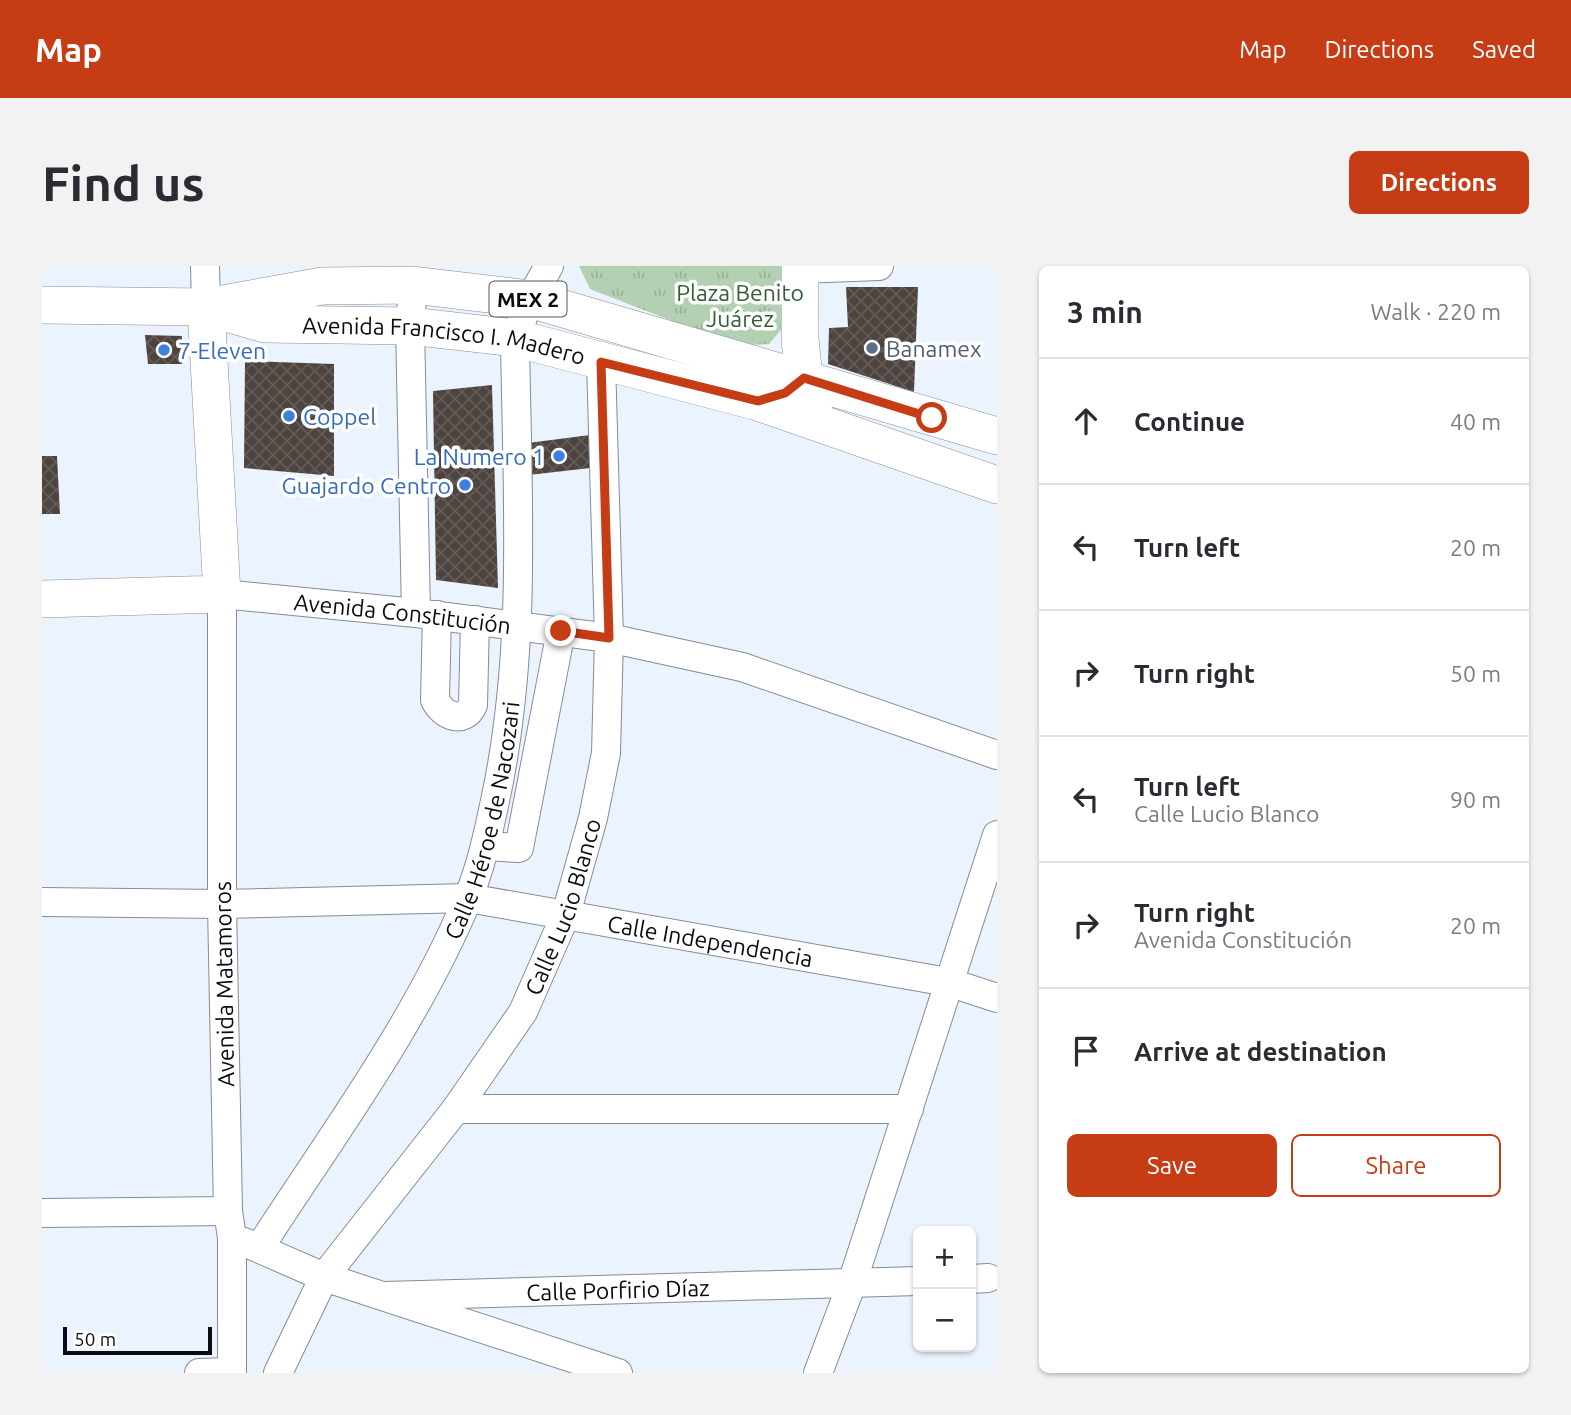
<!DOCTYPE html>
<html lang="en">
<head>
<meta charset="utf-8">
<style>
  :root { --surface:#fff; --page:#f2f2f3; --text:#2b2b33; --muted:#7c7c81; --line:#e1e1e2; --accent:#c53c15 }
  body { margin:0; font-family:Ubuntu,sans-serif; background:var(--page); color:var(--text) }
  .controls { position:absolute; right:21px; bottom:21px; display:grid; overflow:hidden; border-radius:10px; box-shadow:0 2px 5px #0004 }
  .controls button { width:63px; height:63px; display:grid; place-items:center; padding:0; border:0; border-bottom:2px solid var(--line); background:var(--surface); color:var(--text); font:35px sans-serif }
  .scale { position:absolute; left:21px; bottom:18px; width:149px; box-sizing:border-box; padding-left:7px; border:4px solid #0a0d10; border-top:0; font-size:19px; line-height:24px; white-space:nowrap; color:#0a0d10; -webkit-text-stroke:5px #fff; paint-order:stroke }
  .stop { position:absolute; width:21px; height:21px; margin:-16px; border:5px solid #c53c15; border-radius:50%; background:#fff }
  .stop.end { background:#c53c15; border-color:#fff; box-shadow:0 2px 7px #0008 }
  .list { margin:0; padding:0; list-style:none }
  h2 { display:flex; justify-content:space-between; align-items:center; height:91px; margin:0; padding:0 28px; font-size:30px }
  h2 small { font-size:23px; font-weight:400; color:var(--muted) }
  .list li { display:grid; grid-template-columns:46px 1fr auto; gap:21px; align-items:center; box-sizing:border-box; height:126px; padding:0 28px; border-top:2px solid var(--line) }
  .list b { display:block; font-size:26px; white-space:nowrap }
  .list p { margin:0; font-size:23px; white-space:nowrap; color:var(--muted) }
  .list em { font-size:23px; font-style:normal; color:var(--muted) }
  .actions { display:flex; gap:14px; padding:21px 28px }
  .actions a { flex:1; padding:16px 0; border:2px solid var(--accent); border-radius:10px; text-align:center; font-size:24px; color:var(--accent) }
  .actions .main { background:var(--accent); color:#fff }
  .icon { flex:none; width:38px; height:38px; fill:none; stroke:currentColor; stroke-width:2; stroke-linecap:round; stroke-linejoin:round }
  .map { position:relative; flex:none; width:955px; height:1107px; overflow:hidden; border-radius:10px }
  header { display:flex; align-items:center; gap:42px; box-sizing:border-box; height:98px; padding:0 35px; background:var(--accent); color:#fff }
  header strong { font-size:33px }
  nav { display:flex; gap:38px; margin-inline-start:auto; font-size:24px }
  .intro { display:flex; align-items:center; justify-content:space-between; box-sizing:border-box; height:168px; padding:0 42px }
  h1 { margin:0; font-size:49px }
  .button { padding:18px 32px; border-radius:10px; background:var(--accent); color:#fff; font-size:24px; font-weight:700 }
  main { display:flex; gap:42px; padding:0 42px }
  aside { flex:1; background:var(--surface); border-radius:10px; box-shadow:0 2px 5px #0004 }
  .map>svg:first-child { display:block }
</style>
</head>
<body>
<header>
<strong>Map</strong>
<nav><a>Map</a><a>Directions</a><a>Saved</a></nav>
</header>
<div class="intro"><h1>Find us</h1><a class="button">Directions</a></div>
<main>
<div class="map">
<svg width="955" height="1107" viewBox="0 0 955 1107">
  <defs>
    <pattern id="grass-tufts" width="24" height="20" patternUnits="userSpaceOnUse" patternTransform="scale(1.75)"><rect width="24" height="20" fill="#b3d0b2"/><path d="M3 7l-1-3M5 7V3M7 7l1-3M15 17l-1-3M17 17v-4M19 17l1-3" fill="none" stroke="#99b198"/></pattern>
    <pattern id="building-cross-hatch" width="8" height="8" patternUnits="userSpaceOnUse" patternTransform="scale(1.75)"><rect width="8" height="8" fill="#4e443f"/><path d="M0 0l8 8M0 8l8-8" fill="none" stroke="#635b57"/></pattern>
  </defs>
  <rect width="100%" height="100%" fill="#ebf4fe"/>
  <!-- grass -->
  <path fill="url(#grass-tufts)" d="M537,0H743L744,58L727,78L694,80L548,23Z"/>
  <!-- building -->
  <path fill="url(#building-cross-hatch)" d="M804,21H876L872,126L786,98L787,62L806,61Z
    M103,69L140,70V98H106Z
    M203,95L292,98V210L202,202Z
    M450,119L456,322L394,314L391,125Z
    M548,169V202L487,209L486,177Z
    M0,190H15L18,248H0Z"/>
  <g fill="none" stroke-linecap="round" stroke-linejoin="round">
    <!-- minor casing -->
    <g stroke="#848c95" stroke-width="30">
      <g id="minor">
        <path d="M163,0L164,41"/>
        <path d="M758,3L837,0"/>
        <path d="M371,19L368,60L374,347"/>
        <path d="M395,349L393,434C401,450 422,459 431,439L433,354"/>
        <path d="M443,580L477,582L519,365"/>
        <path id="s1" d="M0,636L180,638L426,632L906,716L955,732"/>
        <path d="M414,843H867"/>
        <path d="M0,947L186,945"/>
        <path d="M202,976L282,1011L576,1107"/>
        <path id="s2" d="M218,981C291,868 374,757 426,632C439,601 446,568 453,535C486,382 475,228 473,72L488,33L507,0"/>
        <path d="M929,1013L946,1012"/>
        <path id="s3" d="M342,1030L876,1015"/>
        <path d="M157,1107L190,1106"/>
        <path id="s4" d="M190,1107V972L186,945L180,638V328L374,347L567,372L700,401L955,489"/>
        <path id="s5" d="M236,1107L282,1011L414,843L481,746L524,648L551,552L564,487L567,372L559,96"/>
        <path d="M776,1107L810,1017L955,569"/>
      </g>
    </g>
    <!-- major casing -->
    <g stroke="#848c95" stroke-width="38">
      <g id="major">
        <path d="M758,0V73L762,112L775,131"/>
        <path d="M0,39L164,41L280,20L371,19L488,33L955,170"/>
        <path id="s6" d="M0,333L180,328L164,41L223,58L368,60L473,72L716,136L955,219"/>
      </g>
    </g>
    <!-- minor -->
    <use href="#minor" stroke="#fff" stroke-width="28"/>
    <!-- major -->
    <use href="#major" stroke="#fff" stroke-width="37"/>
  </g>
  <g fill="none" stroke-linecap="round" stroke-linejoin="round">
    <!-- route -->
    <path stroke="#c53c15" stroke-width="9" d="M519,365L567,372L559,96L716,135L743,127L762,112L890,152"/>
  </g>
  <!-- markers -->
  <circle fill="#5c6f8a" stroke="#fff" stroke-width="2.5" cx="830" cy="82" r="7"/>
  <g fill="#3f7fe0" stroke="#fff" stroke-width="2.5">
    <circle cx="122" cy="84" r="7"/>
    <circle cx="247" cy="150" r="7"/>
    <circle cx="517" cy="190" r="7"/>
    <circle cx="423" cy="219" r="7"/>
  </g>
  <g text-anchor="middle" dominant-baseline="central" stroke-width="7" stroke-linejoin="round" paint-order="stroke">
    <!-- shield labels -->
    <rect fill="#fff" stroke="#545658" stroke-width="2" x="447.5" y="15.5" width="77" height="35" rx="5"/>
    <g font-size="21" font-weight="bold" fill="#0a0d10">
      <text x="486" y="33">MEX 2</text>
    </g>
    <!-- park labels -->
    <g font-size="23" fill="#345f34" stroke="#fff">
      <text x="698" y="26">Plaza Benito<tspan x="698" dy="26">Juárez</tspan></text>
    </g>
    <!-- street labels -->
    <g font-size="23" fill="#0a0d10" stroke="#fff">
      <text stroke="none"><textPath href="#s6" startOffset="709">Avenida Francisco I. Madero</textPath></text>
      <text stroke="none"><textPath href="#s4" startOffset="961">Avenida Constitución</textPath></text>
      <text stroke="none"><textPath href="#s2" startOffset="486">Calle Héroe de Nacozari</textPath></text>
      <text stroke="none"><textPath href="#s5" startOffset="551">Calle Lucio Blanco</textPath></text>
      <text stroke="none"><textPath href="#s1" startOffset="672">Calle Independencia</textPath></text>
      <text transform="translate(182 718) rotate(-91)">Avenida Matamoros</text>
      <text stroke="none"><textPath href="#s3" startOffset="234">Calle Porfirio Díaz</textPath></text>
    </g>
    <!-- service labels -->
    <g font-size="23" fill="#4e5e75" stroke="#fff" text-anchor="start">
      <text x="844" y="82">Banamex</text>
    </g>
    <!-- shop labels -->
    <g font-size="23" fill="#366cbe" stroke="#fff" text-anchor="start">
      <text x="136" y="84">7-Eleven</text>
      <text x="261" y="150">Coppel</text>
      <text x="503" y="190" text-anchor="end">La Numero 1</text>
      <text x="409" y="219" text-anchor="end">Guajardo Centro</text>
    </g>
  </g>
</svg>
<div class="controls">
<button>+</button>
<button>−</button>
</div>
<div class="scale">50 m</div>
<div class="stop" style="left:890px;top:152px"></div>
<div class="stop end" style="left:519px;top:365px"></div>
</div>
<aside>
<h2>3 min<small>Walk · 220 m</small></h2>
<ul class="list">
<li><svg class="icon" aria-label="ahead" viewBox="0 0 24 24"><path d="M12 20V5M6 11l6-6 6 6"/></svg><div><b>Continue</b></div><em>40 m</em></li>
<li><svg class="icon" aria-label="left" viewBox="0 0 24 24"><path d="M17 20v-9H6M10 6l-5 5 5 5"/></svg><div><b>Turn left</b></div><em>20 m</em></li>
<li><svg class="icon" aria-label="right" viewBox="0 0 24 24"><path d="M7 20v-9h11M14 6l5 5-5 5"/></svg><div><b>Turn right</b></div><em>50 m</em></li>
<li><svg class="icon" aria-label="left" viewBox="0 0 24 24"><path d="M17 20v-9H6M10 6l-5 5 5 5"/></svg><div><b>Turn left</b><p>Calle Lucio Blanco</p></div><em>90 m</em></li>
<li><svg class="icon" aria-label="right" viewBox="0 0 24 24"><path d="M7 20v-9h11M14 6l5 5-5 5"/></svg><div><b>Turn right</b><p>Avenida Constitución</p></div><em>20 m</em></li>
<li><svg class="icon" aria-label="arrive" viewBox="0 0 24 24"><path d="M6 21V4h12l-3 4 3 4H6"/></svg><div><b>Arrive at destination</b></div></li>
</ul>
<div class="actions"><a class="main">Save</a><a>Share</a></div>
</aside>
</main>
</body>
</html>
